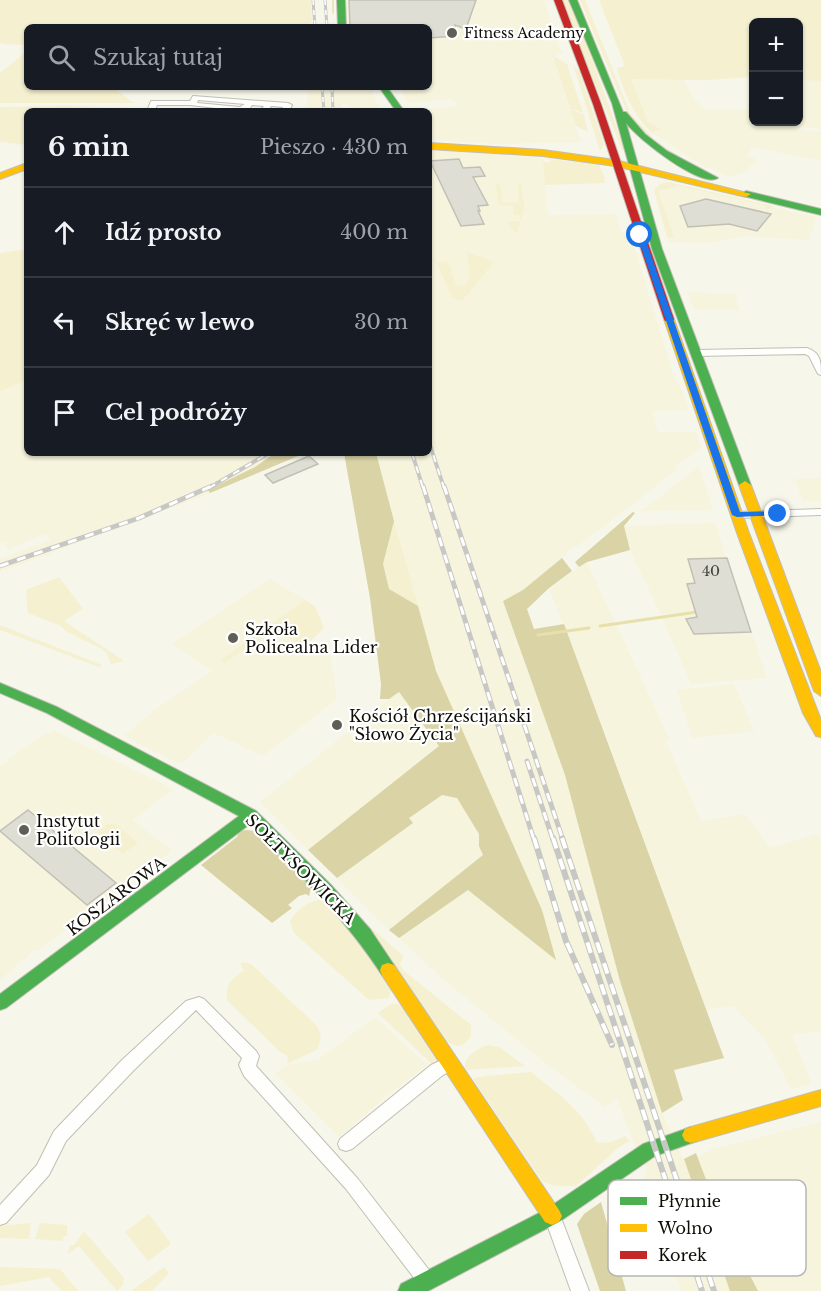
<!DOCTYPE html>
<html lang="pl">
<head>
<meta charset="utf-8">
<style>
  :root { --surface:#171b24; --page:#20242c; --text:#f1f3f6; --muted:#9ea1a6; --line:#363941 }
  body { margin:0; font-family:"Libre Baskerville",serif; background:var(--page); color:var(--text) }
  .controls { position:absolute; right:18px; top:18px; display:grid; overflow:hidden; border-radius:9px; box-shadow:0 2px 4px #0004 }
  .controls button { width:54px; height:54px; display:grid; place-items:center; padding:0; border:0; border-bottom:2px solid var(--line); background:var(--surface); color:var(--text); font:30px sans-serif }
  .stop { position:absolute; width:18px; height:18px; margin:-14px; border:4px solid #1a73e8; border-radius:50%; background:#fff }
  .stop.end { background:#1a73e8; border-color:#fff; box-shadow:0 2px 6px #0008 }
  .list { margin:0; padding:0; list-style:none }
  h2 { display:flex; justify-content:space-between; align-items:center; height:78px; margin:0; padding:0 24px; font-size:26px }
  h2 small { font-size:20px; font-weight:400; color:var(--muted) }
  .list li { display:grid; grid-template-columns:39px 1fr auto; gap:18px; align-items:center; box-sizing:border-box; height:90px; padding:0 24px; border-top:2px solid var(--line) }
  .list b { display:block; font-size:22px; white-space:nowrap }
  .list em { font-size:20px; font-style:normal; color:var(--muted) }
  .icon { flex:none; width:33px; height:33px; fill:none; stroke:currentColor; stroke-width:2; stroke-linecap:round; stroke-linejoin:round }
  .map { position:relative; flex:none; width:821px; height:1291px; overflow:hidden }
  .search { position:absolute; background:var(--surface); box-shadow:0 2px 4px #0004; left:24px; top:24px; width:408px; height:66px; display:flex; align-items:center; gap:15px; box-sizing:border-box; padding:0 21px; border-radius:9px; color:var(--muted); font-size:22px }
  .panel { position:absolute; background:var(--surface); box-shadow:0 2px 4px #0004; left:24px; top:108px; width:408px; height:348px; border-radius:9px }
  .map>svg:first-child { display:block }
</style>
</head>
<body>
<div class="map">
<svg width="821" height="1291" viewBox="0 0 821 1291">
  <rect width="100%" height="100%" fill="#f7f6ea"/>
  <!-- built -->
  <path fill="#f6f4dd" d="M346,0H544L559,48L563,52L553,57L581,142L500,144L429,140V111H412L459,106L452,99L408,103L400,87H429V27H347Z
    M630,79H683L694,98L704,109L753,110L754,122H798L799,80L821,81V129L801,127L799,130L821,132V161L752,147L747,156L757,160L744,172L732,177L708,168L689,158L653,133L659,131V129L648,122Z
    M308,87H370L381,111H364L342,103V108L345,111H307Z
    M429,150L543,158L548,215L616,214L621,232L630,233L675,380H678L689,410L652,411L658,432H696L701,447L694,454L680,462L675,467L677,469L642,497L579,545L568,549L565,556L523,590L503,601L565,775L620,981L662,1113L687,1167L688,1163L713,1149L821,1122V1291H681L659,1222L665,1220L656,1191H649L644,1172L647,1169L633,1141L617,1098L605,1107L545,1063L437,974L399,938L468,890L555,959L542,910L487,786L439,746L308,850L260,802L389,699L344,453H429Z
    M679,186L816,217L810,240L743,236L708,243L669,242L667,237L674,236L657,191Z
    M688,292L736,294L739,310L694,309Z
    M27,380V453H306L211,493L0,572V559L51,540L46,534L8,549L4,542L0,543V391Z
    M699,466L713,510L642,511Z
    M821,478V501H803L795,479Z
    M715,523L742,604L661,615L630,550L624,526Z
    M587,562L670,740L666,741L701,821L745,814L770,848L816,834L821,838V1031L792,1035L812,1084L791,1089L765,1039L733,1006L706,1010L610,746L549,588Z
    M270,579L309,602L266,634L281,633L294,640L295,645L311,652L322,642L329,646L337,699L263,756L214,733L182,763H178L124,736L153,711L212,671L172,644Z
    M743,607L767,678L691,684L662,618Z
    M734,684L754,731L692,738L677,690Z
    M55,731L173,789L133,820L172,851L39,950H34L0,980V766L42,735Z
    M442,794L457,798L479,834V846L484,855L389,930L337,878L412,823L409,818Z
    M375,1017L427,1065L388,1095L339,1137L275,1074L286,1065L318,1060Z"/>
  <!-- green -->
  <path fill="#f4f0d0" d="M0,0H311L312,22L309,23V27H27V45L3,44L0,43Z
    M561,0H570L626,153L621,147C602,98 580,50 561,0Z
    M580,0H585L630,113L655,140L679,156L675,158L654,145L628,114Z
    M599,0H821V81L799,80L798,22H754L753,77L709,80L631,79L648,122L661,129L652,133C634,116 623,91 617,68L625,66Z
    M27,51V87H112L134,103H0V73Z
    M553,56L567,64L583,113L573,109L572,110L584,115L588,132L576,126Z
    M570,62L579,71L604,144L600,151L574,67Z
    M64,106L133,108L132,111H27V145L0,142V107Z
    M543,158L599,165L605,178L604,183L545,185L543,162H550L551,160Z
    M668,182C703,190 738,198 773,206L768,209L766,208L767,206L679,186L658,191L674,237H667L654,190L660,184Z
    M496,184H500L502,202L519,203L518,184H521L524,208L517,233L506,222L520,221V215H514L513,206H502L498,203Z
    M27,249V380L0,391V253Z
    M467,252L494,262L462,301L452,298L437,263L448,261L456,285L466,286L470,275Z
    M394,521L418,606L389,589L383,564Z
    M59,577L83,609L64,621L124,661L111,664L107,653L100,648L67,632L61,626L28,613L26,590Z
    M305,600L315,606L324,628L303,648L295,645L294,640L277,633H269L224,663L221,660Z
    M0,626V625L102,665L99,667L0,630Z
    M108,824H115L138,843L123,854L97,832Z
    M324,900L335,909L392,990L388,998L369,1000L294,933L290,922C296,909 310,899 324,900Z
    M367,924L403,956L400,965L404,971L471,1025V1036L464,1044L457,1046L447,1042Z
    M243,962L251,964L316,1025L321,1034L318,1049L287,1064L288,1056L280,1052L228,1001C223,985 232,979 244,970L240,964Z
    M391,1004H402L438,1056L435,1067L378,1013Z
    M488,1045L499,1047L525,1066L465,1070C463,1057 476,1049 488,1045Z
    M531,1072C560,1095 582,1109 597,1143L612,1142L625,1136L630,1141L619,1147L576,1186H555L542,1181L473,1079L478,1077Z
    M149,1214L171,1244L148,1261L125,1232Z
    M31,1223L29,1239L0,1238V1226Z
    M40,1223L67,1225V1236H64L62,1241L35,1239Z
    M84,1231L124,1278L123,1285L117,1291L79,1246L68,1254L70,1245H74Z
    M0,1267L60,1269L78,1291H61L49,1277L0,1286Z
    M164,1267L169,1273L152,1291H131Z"/>
  <!-- forest -->
  <path fill="#d9d3a6" d="M275,453H305L210,493L208,490L255,467Z
    M344,453H376L394,521L383,564L389,589L418,606L436,671L542,910L556,960L468,890L399,938L389,930L483,855L479,846V834L457,798L442,795L409,818L413,823L337,878L308,850L439,746L399,692L389,699H380L381,684L370,598Z
    M633,512L635,513L624,526L630,550L587,562L579,567L575,562Z
    M562,558L572,571L549,588L527,609L534,629L564,624L724,1058L674,1070L683,1100L662,1113L620,981L565,775L503,601L523,590Z
    M246,830L255,831L311,887L309,896L306,894L299,896L288,905L292,908L272,923L201,865L237,837L240,831Z
    M696,1153L720,1217L758,1291H730L684,1159Z
    M601,1202L626,1291H600L577,1224L584,1214Z"/>
  <g fill="none" stroke-linecap="round" stroke-linejoin="round">
    <!-- stream-far1 -->
    <path stroke="#e8e0aa" stroke-width="1.5" d="M333,0V13"/>
    <!-- stream -->
    <path stroke="#e8e0aa" stroke-width="3" d="M600,626L697,612
      M538,635L589,628"/>
  </g>
  <!-- building -->
  <path fill="#dfded4" stroke="#c1c0b6" stroke-width="1.5" d="M349,0H476L466,29L455,25L456,36L429,38V27H350Z
    M459,159L463,168L480,167L485,176L473,177L488,205L478,206L480,211H478L484,224L461,226L430,161Z
    M706,199L771,214L757,231L729,224L688,227L680,206Z
    M309,456L318,464L273,483L265,475Z
    M727,558L751,632L694,634L686,619L697,617L687,584L695,583L688,559Z
    M28,810L50,828L116,883L87,905L0,831Z"/>
  <g fill="none" stroke-linecap="round" stroke-linejoin="round">
    <!-- street casing -->
    <g stroke="#c0bfb5" stroke-width="2">
      <path id="street" d="M193,96L288,103L292,105L289,111H281L283,107L271,106L268,111H260L264,106L252,105L249,110L241,111L190,105H157L155,111H147L151,101H190ZM198,100L245,104L240,107L197,103Z
        M807,348C821,353 821,362 821,375L818,374L809,356L805,354L696,356L691,353L696,350Z
        M821,509V515L737,518L732,515L737,512Z
        M199,997L204,999L256,1051L259,1056L256,1066L358,1179L433,1275L436,1281L433,1287L427,1290L421,1287L346,1189L244,1076L239,1065L242,1058L196,1010L134,1070L66,1141L49,1175L6,1223L0,1225V1205L37,1165L54,1131L122,1060L186,1001Z
        M450,1056L456,1058L458,1063L456,1068L443,1075L352,1149L346,1151L340,1149L338,1144L340,1139L431,1065Z
        M552,1208L558,1210L589,1291H571L544,1216L546,1210Z"/>
    </g>
    <!-- fast casing -->
    <g stroke="#c0bfb5" stroke-width="2">
      <path id="fast" d="M337,0H345L346,27H338Z
        M569,0H577L623,112H626L645,134L667,151L718,178C702,189 638,139 626,123L662,249L751,485L749,488L745,489L739,485L652,249L612,103Z
        M379,87H387L404,111H396Z
        M746,191L821,209V215L743,196L741,194Z
        M0,683L57,707L256,811L331,885L370,929L394,965L396,970L394,975L388,977L382,975C345,918 298,872 250,824L6,1008L0,1010V994L239,816L47,713L0,693Z
        M691,1127L697,1129L700,1135L697,1141L655,1156L559,1222L428,1291H398L401,1284L545,1210L643,1144Z"/>
    </g>
    <!-- slow casing -->
    <g stroke="#c0bfb5" stroke-width="2">
      <path id="slow" d="M429,143L543,150L615,160L751,194L746,197L615,166L543,156L429,149Z
        M27,163V169L0,179V173Z
        M669,316L674,319L749,533L821,720V737L816,736L803,713L737,533L664,319Z
        M745,481L751,485L821,672V696L814,691L739,485Z
        M388,963L394,965L559,1210L562,1216L559,1222L552,1225L545,1222L382,975L380,970L382,965Z
        M821,1090V1106L691,1143L685,1141L682,1135L685,1129L691,1127Z"/>
    </g>
    <!-- jam casing -->
    <g stroke="#c0bfb5" stroke-width="2">
      <path id="jam" d="M554,0H562L601,104L674,319L673,321H665L664,319L593,104Z"/>
    </g>
    <!-- street -->
    <use href="#street" fill="#fefefc" fill-rule="evenodd"/>
    <!-- fast -->
    <use href="#fast" fill="#4caf50" fill-rule="evenodd"/>
    <!-- slow -->
    <use href="#slow" fill="#ffc107" fill-rule="evenodd"/>
    <!-- jam -->
    <use href="#jam" fill="#c62828" fill-rule="evenodd"/>
    <!-- rail-far3 casing -->
    <g stroke="#c7c7c4" stroke-width="3">
      <path id="rail-far3" d="M313,0L315,27
        M325,0L327,27
        M322,87L324,111
        M332,87L333,111"/>
    </g>
    <!-- rail-far2 casing -->
    <g stroke="#c7c7c4" stroke-width="4">
      <path id="rail-far2" d="M429,442L444,488
        M412,453L423,488
        M209,488L269,453"/>
    </g>
    <!-- rail-far1 casing -->
    <g stroke="#c7c7c4" stroke-width="5">
      <path id="rail-far1" d="M423,486L534,840
        M444,486L563,840
        M0,566L139,518L212,486
        M527,761L553,840"/>
    </g>
    <!-- rail casing -->
    <g stroke="#c7c7c4" stroke-width="6">
      <path id="rail" d="M534,838L566,941L612,1045
        M553,838L702,1291
        M562,838L714,1291"/>
    </g>
    <!-- rail-far3 -->
    <use href="#rail-far3" stroke="#fff" stroke-width="1.5" stroke-dasharray="5" stroke-linecap="butt"/>
    <!-- rail-far2 -->
    <use href="#rail-far2" stroke="#fff" stroke-width="2" stroke-dasharray="7" stroke-linecap="butt"/>
    <!-- rail-far1 -->
    <use href="#rail-far1" stroke="#fff" stroke-width="3" stroke-dasharray="9" stroke-linecap="butt"/>
    <!-- rail -->
    <use href="#rail" stroke="#fff" stroke-width="4" stroke-dasharray="11" stroke-linecap="butt"/>
  </g>
  <!-- route -->
  <path fill="#1a73e8" d="M640,233L644,235L740,512L778,511L782,512V515L737,517L732,515L637,235Z"/>
  <!-- markers -->
  <g fill="#605f56" stroke="#fff" stroke-width="2">
    <circle cx="452" cy="33" r="6"/>
    <circle cx="233" cy="638" r="6"/>
    <circle cx="337" cy="725" r="6"/>
    <circle cx="24" cy="830" r="6"/>
  </g>
  <g text-anchor="middle" dominant-baseline="central" stroke-width="4.5" stroke-linejoin="round" paint-order="stroke">
    <!-- far-poi labels -->
    <g font-size="14" fill="#0e0d06" stroke="#fff" text-anchor="start">
      <text x="464" y="33">Fitness Academy</text>
    </g>
    <!-- number labels -->
    <g font-size="14" fill="#43423a">
      <text x="711" y="571">40</text>
    </g>
    <!-- poi labels -->
    <g font-size="16" fill="#0e0d06" stroke="#fff" text-anchor="start">
      <text x="245" y="629">Szkoła<tspan x="245" dy="18">Policealna Lider</tspan></text>
      <text x="349" y="716">Kościół Chrześcijański<tspan x="349" dy="18">"Słowo Życia"</tspan></text>
      <text x="36" y="821">Instytut<tspan x="36" dy="18">Politologii</tspan></text>
    </g>
    <!-- street labels -->
    <g font-size="16" fill="#0e0d06" stroke="#fff">
      <text transform="translate(301 869) rotate(45)">SOŁTYSOWICKA</text>
      <text transform="translate(116 896) rotate(-37)">KOSZAROWA</text>
    </g>
  </g>
  <!-- legend -->
  <rect x="608" y="1180" width="198" height="96" rx="9" fill="#fff" stroke="#b7b6b4" stroke-width="1.5"/>
  <rect x="620" y="1197" width="27" height="8" fill="#4caf50"/>
  <rect x="620" y="1224" width="27" height="8" fill="#ffc107"/>
  <rect x="620" y="1251" width="27" height="8" fill="#c62828"/>
  <g font-size="16" fill="#0e0d06">
    <text x="658" y="1207">Płynnie</text>
    <text x="658" y="1234">Wolno</text>
    <text x="658" y="1261">Korek</text>
  </g>
</svg>
<div class="controls">
<button>+</button>
<button>−</button>
</div>
<div class="stop" style="left:640px;top:235px"></div>
<div class="stop end" style="left:778px;top:514px"></div>
<div class="search"><svg class="icon" aria-label="search" viewBox="0 0 24 24"><circle cx="10" cy="10" r="6"/><path d="M15 15l6 6"/></svg>Szukaj tutaj</div>
<section class="panel">
<h2>6 min<small>Pieszo · 430 m</small></h2>
<ul class="list">
<li><svg class="icon" aria-label="ahead" viewBox="0 0 24 24"><path d="M12 20V5M6 11l6-6 6 6"/></svg><div><b>Idź prosto</b></div><em>400 m</em></li>
<li><svg class="icon" aria-label="left" viewBox="0 0 24 24"><path d="M17 20v-9H6M10 6l-5 5 5 5"/></svg><div><b>Skręć w lewo</b></div><em>30 m</em></li>
<li><svg class="icon" aria-label="arrive" viewBox="0 0 24 24"><path d="M6 21V4h12l-3 4 3 4H6"/></svg><div><b>Cel podróży</b></div></li>
</ul>
</section>
</div>
</body>
</html>
